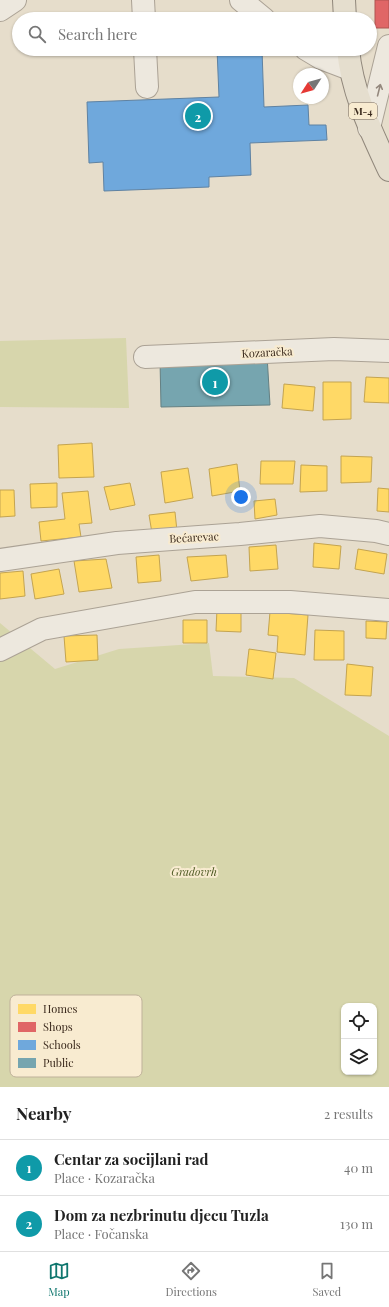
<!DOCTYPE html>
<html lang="en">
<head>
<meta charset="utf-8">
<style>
  :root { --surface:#fff; --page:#f6f6f6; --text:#222; --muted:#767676; --line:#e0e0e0; --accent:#0f766e }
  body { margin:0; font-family:"Playfair Display",serif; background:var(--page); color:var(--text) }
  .controls { position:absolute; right:12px; bottom:12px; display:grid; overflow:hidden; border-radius:8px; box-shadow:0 1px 3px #0004 }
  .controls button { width:36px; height:36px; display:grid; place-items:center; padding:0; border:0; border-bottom:1px solid var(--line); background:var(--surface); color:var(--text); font:20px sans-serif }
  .compass { position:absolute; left:293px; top:68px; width:36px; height:36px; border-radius:50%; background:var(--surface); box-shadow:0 1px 3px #0004; rotate:234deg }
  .you { position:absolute; left:241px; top:497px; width:14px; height:14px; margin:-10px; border:3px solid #fff; border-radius:50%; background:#1a73e8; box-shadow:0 0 0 6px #1a73e833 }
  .badge { display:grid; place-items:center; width:26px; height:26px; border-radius:50%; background:var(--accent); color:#fff; font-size:13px; font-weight:700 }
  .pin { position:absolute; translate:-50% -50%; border:2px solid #fff; box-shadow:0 1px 4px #0006 }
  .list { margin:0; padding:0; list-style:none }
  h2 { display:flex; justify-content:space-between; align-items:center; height:52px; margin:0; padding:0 16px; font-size:17px }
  h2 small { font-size:13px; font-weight:400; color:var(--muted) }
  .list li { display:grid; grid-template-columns:26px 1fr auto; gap:12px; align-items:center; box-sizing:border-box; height:56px; padding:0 16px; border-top:1px solid var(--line) }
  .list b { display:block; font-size:15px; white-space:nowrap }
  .list p { margin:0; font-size:13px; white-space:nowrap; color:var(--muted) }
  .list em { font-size:13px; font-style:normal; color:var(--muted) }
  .icon { flex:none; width:22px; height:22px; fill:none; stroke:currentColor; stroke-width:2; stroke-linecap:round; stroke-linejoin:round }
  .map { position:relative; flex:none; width:389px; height:1087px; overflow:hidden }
  .search { position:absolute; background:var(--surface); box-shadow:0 1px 3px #0004; left:12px; right:12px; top:12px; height:44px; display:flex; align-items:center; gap:10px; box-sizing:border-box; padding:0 14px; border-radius:22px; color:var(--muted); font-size:15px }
  .sheet { height:164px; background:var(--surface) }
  nav { display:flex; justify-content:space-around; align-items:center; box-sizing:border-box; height:56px; border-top:1px solid var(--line); background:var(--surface); font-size:11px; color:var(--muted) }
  nav a { display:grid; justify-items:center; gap:2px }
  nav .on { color:var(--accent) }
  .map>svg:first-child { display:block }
</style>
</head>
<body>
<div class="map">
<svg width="389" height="1087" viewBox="0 0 389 1087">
  <rect width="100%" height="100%" fill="#e6ddcb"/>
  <!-- green -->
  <path fill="#d7d6ac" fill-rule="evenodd" d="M126,338L129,408L0,407V341Z
    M0,623L55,669L119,649L209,643L213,676L294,678L389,736V1087H0ZM344,1006H374V1072H344Z"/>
  <!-- homes -->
  <path fill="#ffd966" stroke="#c4a450" d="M366,377L389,378V403L364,402Z
    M323,382H351V419L323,420Z
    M284,384L315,387L313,411L282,408Z
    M92,443L94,477L59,478L58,445Z
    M341,456L372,457L371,482L341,483Z
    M261,461H295L293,484H260Z
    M237,464L240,491L212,496L209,469Z
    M301,465L327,466V491L300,492Z
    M188,468L193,498L165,503L161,472Z
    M57,483V507L31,508L30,484Z
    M130,483L135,505L110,510L104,487Z
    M378,488L389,489V512L377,511Z
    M0,490H14L15,516L0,517Z
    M88,491L92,523L79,524L81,537L41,541L39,522L65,519L62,493Z
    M275,499L277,515L255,519L254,501Z
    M175,512L177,531L152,533L149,515Z
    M314,543L341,546L339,569L313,567Z
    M276,545L278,569L250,571L249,547Z
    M358,549L387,554L384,574L355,569Z
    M159,555L161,581L138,583L136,557Z
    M226,555L228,577L191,581L187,557Z
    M106,559L112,588L79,592L74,561Z
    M59,569L64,594L35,599L31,574Z
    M23,571L25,596L0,599V573Z
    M217,609L241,611V632L216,631Z
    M270,612L308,615L305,655L277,652L278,636L268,635Z
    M183,620H207V643H183Z
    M366,621L387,622L386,639L366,638Z
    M315,630L344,631V660H314Z
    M97,635L98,660L66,662L64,636Z
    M249,649L276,653L273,679L246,675Z
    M347,664L373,667L371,696L345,695Z"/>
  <!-- shops -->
  <path fill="#e06666" stroke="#ae5450" d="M375,0H389V28H375Z"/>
  <!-- schools -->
  <path fill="#6fa8dc" stroke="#5f82a2" d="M217,49H245V51L262,50L264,107L308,105L309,125H326L327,140L250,143L251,175L209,177V187L104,191L103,162L89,163L87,102L219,97Z"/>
  <!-- public -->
  <path fill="#76a5af" stroke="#648083" d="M267,355L270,405L161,407L160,360Z"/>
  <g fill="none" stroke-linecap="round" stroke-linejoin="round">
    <!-- minor casing -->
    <g stroke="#aba295" stroke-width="24">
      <path id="minor" d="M143,0L144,19
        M241,0L264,19
        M0,10L15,0
        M145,49L147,87
        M306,49L321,58L350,69
        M369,128L389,46
        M145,357L334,349L389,351
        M0,560L117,543L240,534L320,526L376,531L389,534
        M0,650L42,629L195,602H290L389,610"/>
    </g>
    <!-- major casing -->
    <g stroke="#90877b" stroke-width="24">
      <path id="major" d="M344,0L345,19
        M348,49C352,93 371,131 389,170"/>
    </g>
    <!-- minor -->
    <use href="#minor" stroke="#ede8de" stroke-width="22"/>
    <!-- major -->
    <use href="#major" stroke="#e5dece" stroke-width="22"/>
  </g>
  <!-- one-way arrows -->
  <defs><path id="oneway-shaft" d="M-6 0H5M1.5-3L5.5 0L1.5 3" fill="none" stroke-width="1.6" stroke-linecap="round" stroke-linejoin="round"/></defs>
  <use stroke="#94887d" href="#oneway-shaft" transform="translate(379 90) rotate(-76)"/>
  <g text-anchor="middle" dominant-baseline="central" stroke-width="4" stroke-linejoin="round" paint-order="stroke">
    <!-- shield labels -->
    <rect fill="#f8ebd0" stroke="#736352" stroke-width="1" x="349" y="103" width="28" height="16" rx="3"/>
    <g font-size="10" font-weight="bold" fill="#3a291c">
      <text x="363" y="111">M-4</text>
    </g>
    <!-- street labels -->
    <g font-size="11" fill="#3a291c" stroke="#f8ebd0">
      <text transform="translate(267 352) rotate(-3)">Kozaračka</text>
      <text transform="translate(194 537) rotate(-3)">Bećarevac</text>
    </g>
    <!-- park labels -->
    <g font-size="11" font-style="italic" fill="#4c5821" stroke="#f8ebd0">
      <text x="194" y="871">Gradovrh</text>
    </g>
  </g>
  <!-- legend -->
  <rect x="10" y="995" width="132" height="82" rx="6" fill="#f8ebd0" stroke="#bfb19a" stroke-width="1"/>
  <rect x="18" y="1004" width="18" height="10" fill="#ffd966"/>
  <rect x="18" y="1022" width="18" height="10" fill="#e06666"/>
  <rect x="18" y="1040" width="18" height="10" fill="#6fa8dc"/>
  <rect x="18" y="1058" width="18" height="10" fill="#76a5af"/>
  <g font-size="11" fill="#3a291c">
    <text x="43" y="1013">Homes</text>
    <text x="43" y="1031">Shops</text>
    <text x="43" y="1049">Schools</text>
    <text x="43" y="1067">Public</text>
  </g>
</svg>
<div class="controls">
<button><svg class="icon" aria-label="locate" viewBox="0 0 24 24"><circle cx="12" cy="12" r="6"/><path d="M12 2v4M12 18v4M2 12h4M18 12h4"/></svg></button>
<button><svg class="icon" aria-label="layers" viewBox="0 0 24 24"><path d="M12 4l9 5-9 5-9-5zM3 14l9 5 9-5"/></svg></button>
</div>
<svg class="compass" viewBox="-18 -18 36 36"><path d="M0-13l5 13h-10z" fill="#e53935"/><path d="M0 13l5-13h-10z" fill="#767676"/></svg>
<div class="you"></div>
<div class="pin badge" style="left:215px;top:382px;background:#0f9aa8">1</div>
<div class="pin badge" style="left:198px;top:116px;background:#0f9aa8">2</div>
<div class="search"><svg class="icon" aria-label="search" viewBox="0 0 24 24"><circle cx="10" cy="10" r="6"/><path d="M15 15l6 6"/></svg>Search here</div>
</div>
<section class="sheet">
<h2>Nearby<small>2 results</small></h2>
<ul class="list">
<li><span class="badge" style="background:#0f9aa8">1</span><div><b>Centar za socijlani rad</b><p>Place · Kozaračka</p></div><em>40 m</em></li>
<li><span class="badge" style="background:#0f9aa8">2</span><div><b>Dom za nezbrinutu djecu Tuzla</b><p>Place · Fočanska</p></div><em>130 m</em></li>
</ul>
</section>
<nav>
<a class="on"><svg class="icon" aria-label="map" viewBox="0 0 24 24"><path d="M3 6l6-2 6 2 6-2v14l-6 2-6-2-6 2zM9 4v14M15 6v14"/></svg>Map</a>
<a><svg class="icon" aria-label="directions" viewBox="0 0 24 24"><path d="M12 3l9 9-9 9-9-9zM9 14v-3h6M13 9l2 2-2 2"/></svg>Directions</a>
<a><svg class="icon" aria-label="saved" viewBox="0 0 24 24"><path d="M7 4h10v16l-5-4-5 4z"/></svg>Saved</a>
</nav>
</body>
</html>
